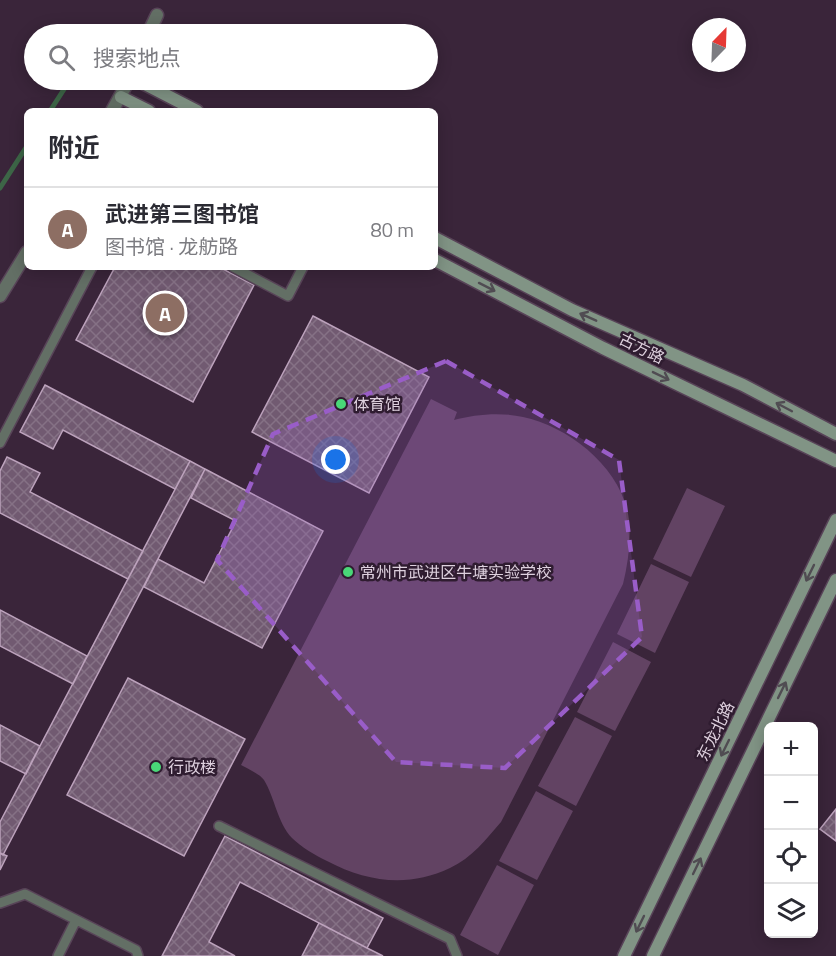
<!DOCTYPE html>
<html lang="zh">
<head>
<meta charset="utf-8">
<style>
  :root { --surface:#fff; --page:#f2f2f3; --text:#2b2b33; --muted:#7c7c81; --line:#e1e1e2; --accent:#d93025 }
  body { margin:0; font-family:"Titillium Web","Noto Sans SC",sans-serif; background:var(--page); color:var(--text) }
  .controls { position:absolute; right:18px; bottom:18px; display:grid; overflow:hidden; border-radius:9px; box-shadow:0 3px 15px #0003 }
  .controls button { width:54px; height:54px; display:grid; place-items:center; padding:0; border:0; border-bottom:2px solid var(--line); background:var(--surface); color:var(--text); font:30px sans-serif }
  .compass { position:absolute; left:692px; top:18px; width:54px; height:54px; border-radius:50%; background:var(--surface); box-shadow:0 3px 15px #0003; rotate:23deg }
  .you { position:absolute; left:336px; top:460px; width:21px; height:21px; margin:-15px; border:4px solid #fff; border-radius:50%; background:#1a73e8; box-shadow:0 0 0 9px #1a73e833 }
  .badge { display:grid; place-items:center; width:39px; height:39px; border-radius:50%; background:var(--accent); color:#fff; font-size:20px; font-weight:700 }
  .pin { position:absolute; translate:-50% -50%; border:3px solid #fff; box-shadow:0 2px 6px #0006 }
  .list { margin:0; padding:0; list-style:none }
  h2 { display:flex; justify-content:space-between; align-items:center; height:78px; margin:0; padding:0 24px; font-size:26px }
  h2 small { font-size:20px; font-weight:400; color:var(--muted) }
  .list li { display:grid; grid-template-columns:39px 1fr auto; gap:18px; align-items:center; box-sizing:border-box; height:84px; padding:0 24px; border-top:2px solid var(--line) }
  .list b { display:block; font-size:22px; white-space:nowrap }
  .list p { margin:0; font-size:20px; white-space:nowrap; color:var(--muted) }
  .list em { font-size:20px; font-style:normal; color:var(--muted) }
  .icon { flex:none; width:33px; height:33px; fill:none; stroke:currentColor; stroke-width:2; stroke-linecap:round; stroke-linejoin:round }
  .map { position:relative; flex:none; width:836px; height:956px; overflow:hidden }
  .search { position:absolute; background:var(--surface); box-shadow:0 3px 15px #0003; left:24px; top:24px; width:414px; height:66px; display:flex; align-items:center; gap:15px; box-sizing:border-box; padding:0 21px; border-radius:33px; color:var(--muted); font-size:22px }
  .panel { position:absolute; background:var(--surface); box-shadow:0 3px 15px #0003; left:24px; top:108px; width:414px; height:162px; border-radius:9px }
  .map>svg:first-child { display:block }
</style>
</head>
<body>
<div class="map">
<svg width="836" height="956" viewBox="0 0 836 956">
  <defs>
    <pattern id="building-cross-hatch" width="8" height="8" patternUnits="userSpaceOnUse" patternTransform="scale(1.5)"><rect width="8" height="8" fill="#715a71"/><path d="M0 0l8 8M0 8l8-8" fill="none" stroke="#857185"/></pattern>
  </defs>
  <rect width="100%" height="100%" fill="#3a253a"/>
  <!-- park -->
  <path fill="#624363" d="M431,399L457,412L454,420C475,414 502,412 523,417C570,427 623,469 629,520C631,542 628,563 623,584L501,822C486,839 472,858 450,868C408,888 367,882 327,861C315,855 301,847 292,838C277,822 275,798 264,780C260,774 248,769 241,765Z
    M687,488L725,506L691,577L653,559Z
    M651,564L689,582L655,653L617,634Z
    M613,642L651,662L615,731L577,712Z
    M575,717L612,736L576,806L538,786Z
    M536,791L573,811L537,880L499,861Z
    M497,865L534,885L498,955L460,935Z"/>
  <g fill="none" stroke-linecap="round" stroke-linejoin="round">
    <!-- stream -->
    <path stroke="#3d6647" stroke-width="5" d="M98,34L102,29
      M50,111L70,80
      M0,188L27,146"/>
  </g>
  <!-- building -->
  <path fill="url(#building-cross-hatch)" stroke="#bca2bc" stroke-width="1.5" d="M115,267H219L254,285L193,402L76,340Z
    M313,316L429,377L369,493L252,432Z
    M45,385L190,461L175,489L63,430L53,449L20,432Z
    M7,457L40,473L30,492L143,551L128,579L0,513V471Z
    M190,461L205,469L3,855L0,853V822Z
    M205,469L323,531L262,648L144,587L158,559L204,583L236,521L191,498Z
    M0,610L87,656L73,684L0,646Z
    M128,678L245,739L184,856L67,795Z
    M0,725L40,746L26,774L0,761Z
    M836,809V841L820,829Z
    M225,836L383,918L367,948L240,882L209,942L235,956H162Z
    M0,853L7,856L0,870Z
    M319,923L367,948L383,956H302Z"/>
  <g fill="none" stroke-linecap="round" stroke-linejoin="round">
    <!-- lane casing -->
    <g stroke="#584458" stroke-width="12">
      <path id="lane" d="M233,267L288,296L303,267
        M0,443L92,267
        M219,826L450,939L457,956
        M0,903L25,894L136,950L138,956
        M58,956L76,920"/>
    </g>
    <!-- street casing -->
    <g stroke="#584458" stroke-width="15">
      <path id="street" d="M148,34L157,15
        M112,111L129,80
        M0,296L27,252"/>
    </g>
    <!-- secondary casing -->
    <g stroke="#584458" stroke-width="15">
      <path id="secondary" d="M137,80L197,111
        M121,97L149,111
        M435,238L572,310L743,385L836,434
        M435,260L603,348L836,461
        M624,956L836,520
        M653,956L836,580"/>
    </g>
    <!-- lane -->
    <use href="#lane" stroke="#636f65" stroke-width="9"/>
    <!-- street -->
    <use href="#street" stroke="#636f65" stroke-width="12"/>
    <!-- secondary -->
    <use href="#secondary" stroke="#819485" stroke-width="12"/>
  </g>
  <!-- one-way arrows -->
  <defs><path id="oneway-shaft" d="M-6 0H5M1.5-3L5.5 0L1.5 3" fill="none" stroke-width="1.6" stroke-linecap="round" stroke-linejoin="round" transform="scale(1.5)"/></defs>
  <g stroke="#504c52">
    <use href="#oneway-shaft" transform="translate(487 287) rotate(27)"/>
    <use href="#oneway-shaft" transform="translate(588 317) rotate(-156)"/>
    <use href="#oneway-shaft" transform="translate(661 376) rotate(26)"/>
    <use href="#oneway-shaft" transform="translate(784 407) rotate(-152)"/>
    <use href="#oneway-shaft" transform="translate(810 573) rotate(116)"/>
    <use href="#oneway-shaft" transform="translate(782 690) rotate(-64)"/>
    <use href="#oneway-shaft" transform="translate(725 748) rotate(116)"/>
    <use href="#oneway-shaft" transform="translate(697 866) rotate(-64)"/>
    <use href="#oneway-shaft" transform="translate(640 924) rotate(116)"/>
  </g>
  <!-- marked area -->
  <path fill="#995dc8" fill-opacity="0.2" stroke="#995dc8" stroke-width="4.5" stroke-dasharray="12 8" stroke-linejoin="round" d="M446,361L619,460L642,637L505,768L396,762L217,560L273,434Z"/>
  <!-- markers -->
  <g fill="#49d778" stroke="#2f1c30" stroke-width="2">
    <circle cx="341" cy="404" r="6"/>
    <circle cx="348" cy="572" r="6"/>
    <circle cx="156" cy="767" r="6"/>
  </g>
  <g text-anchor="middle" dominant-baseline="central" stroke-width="5" stroke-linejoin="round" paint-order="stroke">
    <!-- street labels -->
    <g font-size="16" fill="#ded0de" stroke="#2f1c30">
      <text transform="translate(642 348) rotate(26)">古方路</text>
      <text transform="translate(715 731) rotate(-64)">东龙北路</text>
    </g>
    <!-- poi labels -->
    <g font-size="16" fill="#ded0de" stroke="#2f1c30" text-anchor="start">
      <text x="353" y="404">体育馆</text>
      <text x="360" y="572">常州市武进区牛塘实验学校</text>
      <text x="168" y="767">行政楼</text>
    </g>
  </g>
</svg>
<div class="controls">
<button>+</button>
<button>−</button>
<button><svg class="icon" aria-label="locate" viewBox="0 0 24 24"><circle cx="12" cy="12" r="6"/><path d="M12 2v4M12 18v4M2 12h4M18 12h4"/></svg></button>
<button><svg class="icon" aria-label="layers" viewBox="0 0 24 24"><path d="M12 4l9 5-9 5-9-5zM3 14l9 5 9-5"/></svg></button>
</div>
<svg class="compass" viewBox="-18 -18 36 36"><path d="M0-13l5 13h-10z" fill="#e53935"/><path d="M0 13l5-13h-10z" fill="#7c7c81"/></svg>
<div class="you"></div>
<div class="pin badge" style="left:165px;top:313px;background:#8d6e63">A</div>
<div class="search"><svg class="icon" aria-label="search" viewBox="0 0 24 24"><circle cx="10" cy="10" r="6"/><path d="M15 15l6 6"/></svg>搜索地点</div>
<section class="panel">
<h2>附近<small></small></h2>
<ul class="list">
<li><span class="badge" style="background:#8d6e63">A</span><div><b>武进第三图书馆</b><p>图书馆 · 龙舫路</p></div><em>80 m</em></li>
</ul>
</section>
</div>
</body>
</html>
